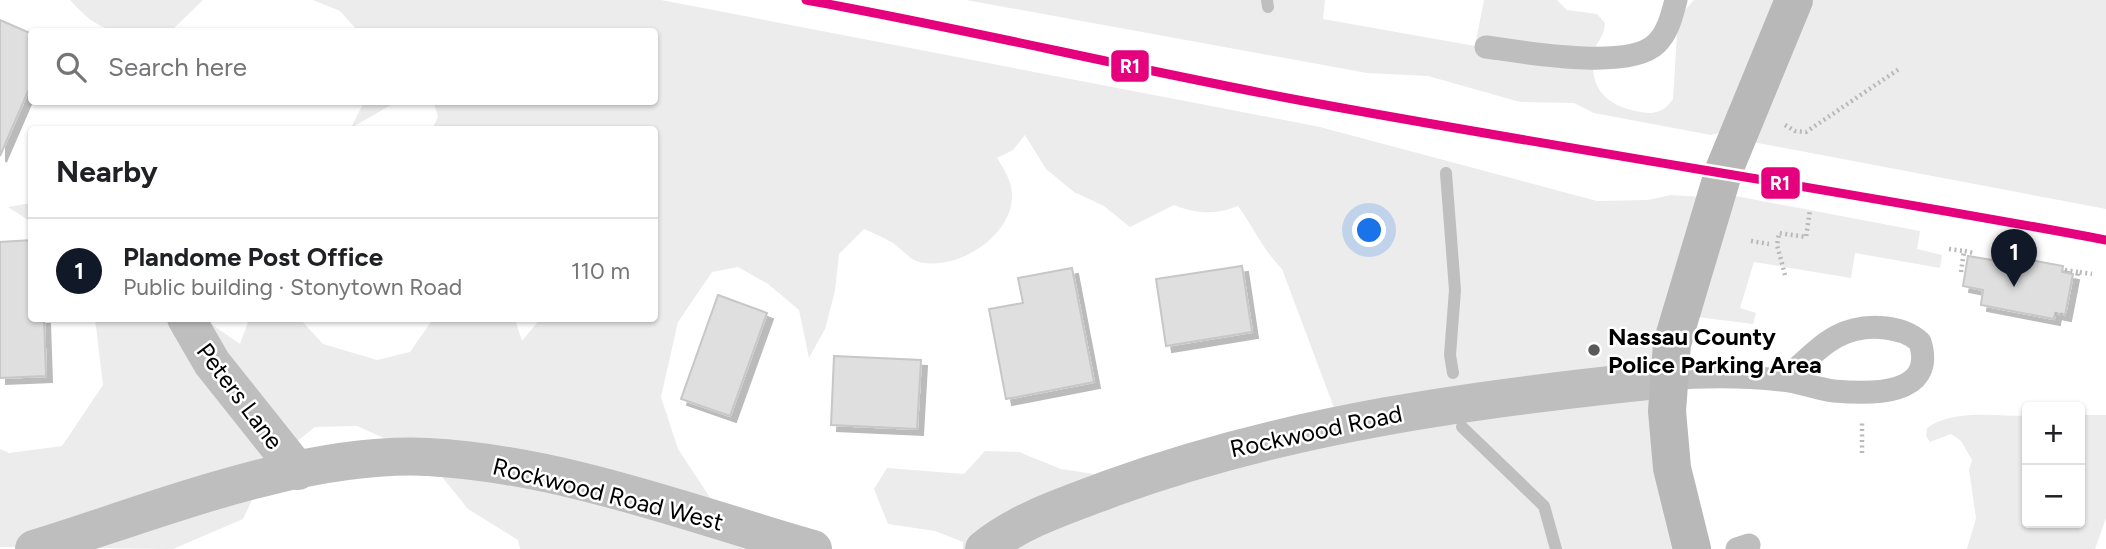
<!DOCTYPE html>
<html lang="en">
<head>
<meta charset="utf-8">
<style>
  :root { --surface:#fff; --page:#f6f6f6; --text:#202124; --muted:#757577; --line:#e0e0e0; --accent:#111827 }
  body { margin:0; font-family:Figtree,sans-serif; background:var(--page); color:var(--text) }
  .controls { position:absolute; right:21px; bottom:21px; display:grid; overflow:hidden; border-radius:7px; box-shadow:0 2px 5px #0004 }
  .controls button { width:63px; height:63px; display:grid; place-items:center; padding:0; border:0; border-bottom:2px solid var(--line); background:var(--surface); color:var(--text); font:35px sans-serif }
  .you { position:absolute; left:1370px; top:231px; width:24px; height:24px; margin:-18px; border:5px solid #fff; border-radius:50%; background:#1a73e8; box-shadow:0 0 0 10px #1a73e833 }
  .badge { display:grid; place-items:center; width:46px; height:46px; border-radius:50%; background:var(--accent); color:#fff; font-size:23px; font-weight:700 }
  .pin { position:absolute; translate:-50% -58px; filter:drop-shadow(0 2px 4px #0008) }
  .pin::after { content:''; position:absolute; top:37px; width:24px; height:21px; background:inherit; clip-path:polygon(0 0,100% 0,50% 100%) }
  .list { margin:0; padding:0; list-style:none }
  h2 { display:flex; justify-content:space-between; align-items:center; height:91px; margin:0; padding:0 28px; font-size:30px }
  h2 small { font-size:23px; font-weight:400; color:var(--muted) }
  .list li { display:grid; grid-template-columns:46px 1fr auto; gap:21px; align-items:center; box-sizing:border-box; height:105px; padding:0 28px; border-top:2px solid var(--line) }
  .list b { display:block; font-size:26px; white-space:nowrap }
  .list p { margin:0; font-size:23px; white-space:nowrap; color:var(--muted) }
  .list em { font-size:23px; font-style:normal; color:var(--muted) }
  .icon { flex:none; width:38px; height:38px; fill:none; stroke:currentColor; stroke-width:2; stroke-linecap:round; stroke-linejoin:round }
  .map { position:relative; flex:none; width:2106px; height:549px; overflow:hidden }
  .search { position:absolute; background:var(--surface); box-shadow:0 2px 5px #0004; left:28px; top:28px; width:630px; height:77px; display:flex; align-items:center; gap:18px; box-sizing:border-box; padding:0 24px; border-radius:7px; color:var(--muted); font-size:26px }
  .panel { position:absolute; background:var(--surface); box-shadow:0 2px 5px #0004; left:28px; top:126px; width:630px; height:196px; border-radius:7px }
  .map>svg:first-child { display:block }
</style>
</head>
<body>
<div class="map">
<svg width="2106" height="549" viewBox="0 0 2106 549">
  <defs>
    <filter id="shadow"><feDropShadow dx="6" dy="6" stdDeviation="0" flood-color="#0004"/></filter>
  </defs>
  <rect width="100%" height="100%" fill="#fff"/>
  <!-- green -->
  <path fill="#ececec" d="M70,0H203L171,31C120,32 106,40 70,0Z
    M313,0H661L1320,127L1597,201L1648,200L1670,195L1716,198L1720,193L1920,231L1917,249L1942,255L1940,268L1855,253L1851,278L1754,262L1740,308L1756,313L1753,324L1681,315L1693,549H963V542L935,531L888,524L874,489L887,468L964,474L985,451L1019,452L1061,469L1134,480L1340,424L1282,269C1263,250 1254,228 1238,206C1215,215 1197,214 1174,205L1130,227L1104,206L1074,192L1046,169L1025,135L1013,150L997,158C1005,171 1013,183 1012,198C1010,238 956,271 919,262C910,260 902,249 893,243C884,238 874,233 864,229L839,254L835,291L825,329L809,358L799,310L768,284L738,267L712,272L678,322L661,397L678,449L711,499L763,549H520L518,540L468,509L426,457L357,426L315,427L270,462L243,519L173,549L0,547V449L9,453L62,446L103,385L95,319H204L240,344L249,319H300L323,344L377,360L410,352L433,319H515L522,341L540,319L654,318V246L657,237L654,130L432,129L438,117L434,102H654V32L358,31L340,11Z
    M966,0H1325L1323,19L1475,46L1484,0H1557L1567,10L1597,14L1605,23C1604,37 1597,41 1593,53C1592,57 1593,64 1593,69C1595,96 1615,108 1641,112C1655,115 1665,111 1673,99L1678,18L1694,0H1773L1776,5L1723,132L1711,135L1594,113L1574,103L1520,102L1428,76L1367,73Z
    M1794,0H2106V209L1737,139Z
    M364,102H396L351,128Z
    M31,203V222L8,207Z
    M2080,415H2106V518L2095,549H1967L1976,518L1969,470L1972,460L1961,441L1951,434L1930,442L1926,436L1927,428C1953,409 1996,416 2027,416V523H2080Z"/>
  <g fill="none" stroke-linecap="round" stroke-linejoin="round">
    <!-- stream -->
    <path stroke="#bfbfbf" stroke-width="12" d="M1267,0L1268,7
      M1446,173L1455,290L1450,355L1453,373
      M1462,427L1544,506L1556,549"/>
  </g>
  <!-- building -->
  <path fill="#dfdfdf" stroke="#c7c7c7" stroke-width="2" filter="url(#shadow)" d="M0,20L32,34V82L0,156Z
    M32,240V318H44L46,376L0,378V242Z
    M1993,253L2063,266L2062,272L2073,274L2065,315L2055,313L2054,319L1981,305L1983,290L1963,286L1968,256L1992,260Z
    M1242,266L1252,332L1166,346L1156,279Z
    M1072,268L1094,382L1006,399L989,309L1023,303L1018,278Z
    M718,295L767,313L730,416L681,399Z
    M834,356L921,360L917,429L831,425Z"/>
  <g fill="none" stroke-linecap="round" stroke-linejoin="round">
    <!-- path -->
    <path stroke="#b9b9b9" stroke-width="4.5" stroke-dasharray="2 3.5" stroke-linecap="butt" d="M1785,125L1795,131L1806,132L1899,69
      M1751,241L1769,244
      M1949,249L1964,251
      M2065,270L2078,272
      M1961,272L1964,251L1974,253
      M1785,275L1777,245L1779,233L1806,237L1810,210
      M2075,292L2078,272L2092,274
      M2055,314L2071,316
      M1862,453V423"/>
    <!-- lane -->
    <path stroke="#bebebe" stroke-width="23" d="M1486,47C1523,52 1628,71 1656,44C1668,33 1672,15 1676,0
      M1667,379C1705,376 1743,376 1781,380C1799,381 1816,389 1834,391C1869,394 1937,397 1920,342C1910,333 1900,330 1886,328C1838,322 1817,351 1784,380
      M1737,549L1749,545"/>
    <!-- street -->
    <path stroke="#bebebe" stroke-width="38" d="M186,318L212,363L298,471
      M34,549C154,512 301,451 428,457C560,464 688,513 813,549
      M984,549C1021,519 1068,505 1112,488C1291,423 1479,398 1667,379"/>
    <!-- secondary -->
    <path stroke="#b8b8b8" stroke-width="38" d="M1692,549L1672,468L1667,411L1672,344L1724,170L1794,0"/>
    <!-- rail-1 casing -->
    <g stroke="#fff" stroke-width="14">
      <path id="rail-1" d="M806,0C978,31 1148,73 1320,104C1582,152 1845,191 2106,240"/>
    </g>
    <!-- rail-1 -->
    <use href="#rail-1" stroke="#e5007d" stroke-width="9"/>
  </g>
  <!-- markers -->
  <circle fill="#595959" stroke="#fff" stroke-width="2.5" cx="1594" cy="350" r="7"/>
  <g text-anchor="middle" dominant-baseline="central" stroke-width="5" stroke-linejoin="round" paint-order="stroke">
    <!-- poi labels -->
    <g font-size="24" font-weight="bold" fill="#000" stroke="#fff" text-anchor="start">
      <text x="1608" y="336">Nassau County<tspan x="1608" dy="28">Police Parking Area</tspan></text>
    </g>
    <!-- street labels -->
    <g font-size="24" fill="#000" stroke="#fff">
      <text transform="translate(240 396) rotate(53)">Peters Lane</text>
      <text transform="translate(1316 431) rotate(-12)">Rockwood Road</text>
      <text transform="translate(608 494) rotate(14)">Rockwood Road West</text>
    </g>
  </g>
  <g stroke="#fff" stroke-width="2.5">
    <rect x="1110" y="49" width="40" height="34" rx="7" fill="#e5007d"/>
    <rect x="1760" y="166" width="41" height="34" rx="7" fill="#e5007d"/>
  </g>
  <g font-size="19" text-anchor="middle" font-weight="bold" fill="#fff">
    <text x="1130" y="73">R1</text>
    <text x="1780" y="190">R1</text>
  </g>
</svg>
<div class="controls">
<button>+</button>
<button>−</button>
</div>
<div class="you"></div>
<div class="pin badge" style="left:2014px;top:287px">1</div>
<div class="search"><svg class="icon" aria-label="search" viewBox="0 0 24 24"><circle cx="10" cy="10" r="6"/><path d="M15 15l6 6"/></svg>Search here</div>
<section class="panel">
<h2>Nearby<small></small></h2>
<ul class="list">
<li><span class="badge">1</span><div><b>Plandome Post Office</b><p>Public building · Stonytown Road</p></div><em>110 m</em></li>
</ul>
</section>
</div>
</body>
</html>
